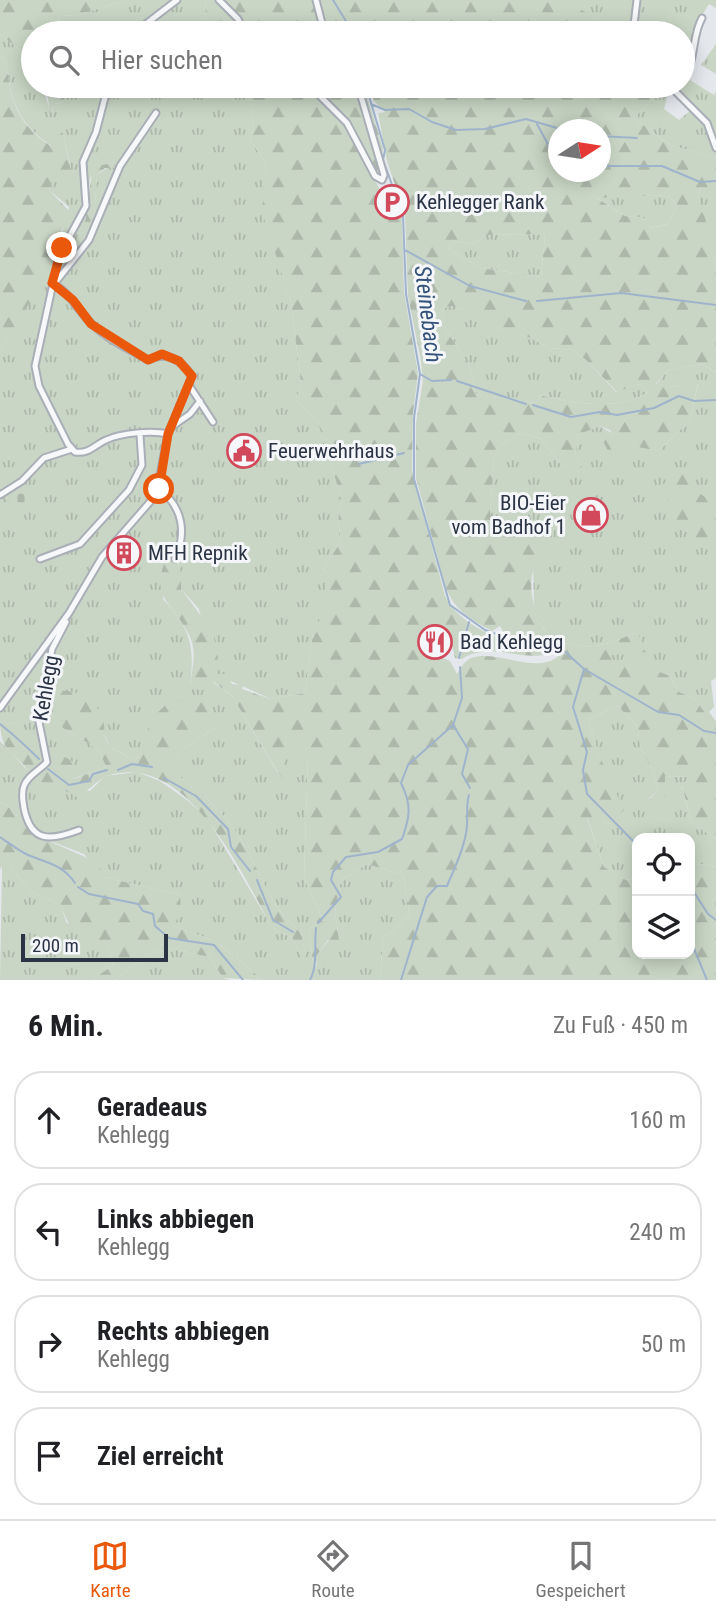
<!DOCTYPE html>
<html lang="de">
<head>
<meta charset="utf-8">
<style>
  :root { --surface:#fff; --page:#f6f6f6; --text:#202124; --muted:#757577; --line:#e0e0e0; --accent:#ea580c }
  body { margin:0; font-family:"Roboto Condensed",sans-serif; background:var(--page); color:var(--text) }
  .controls { position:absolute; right:21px; bottom:21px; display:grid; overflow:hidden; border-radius:14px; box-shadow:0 4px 18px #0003 }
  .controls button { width:63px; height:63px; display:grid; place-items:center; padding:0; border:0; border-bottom:2px solid var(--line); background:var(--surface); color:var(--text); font:35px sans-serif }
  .compass { position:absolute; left:548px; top:119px; width:63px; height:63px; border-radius:50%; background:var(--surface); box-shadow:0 4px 18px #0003; rotate:78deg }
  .scale { position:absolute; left:21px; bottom:18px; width:147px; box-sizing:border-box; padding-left:7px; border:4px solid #2b3445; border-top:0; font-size:19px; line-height:24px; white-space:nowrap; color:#2b3445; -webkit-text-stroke:5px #f4f6f9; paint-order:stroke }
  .stop { position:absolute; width:21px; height:21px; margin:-16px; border:5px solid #ea580c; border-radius:50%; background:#fff }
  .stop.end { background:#ea580c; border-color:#fff; box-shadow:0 2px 7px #0008 }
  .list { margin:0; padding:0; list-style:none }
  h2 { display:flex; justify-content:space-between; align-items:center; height:91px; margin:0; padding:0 28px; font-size:30px }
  h2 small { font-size:23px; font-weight:400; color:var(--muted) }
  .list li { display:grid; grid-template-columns:46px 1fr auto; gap:21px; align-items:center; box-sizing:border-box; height:98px; margin:0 14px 14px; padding:0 14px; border:2px solid var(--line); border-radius:28px }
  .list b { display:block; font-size:26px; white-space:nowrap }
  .list p { margin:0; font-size:23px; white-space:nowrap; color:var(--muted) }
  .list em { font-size:23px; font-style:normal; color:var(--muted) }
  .icon { flex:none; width:38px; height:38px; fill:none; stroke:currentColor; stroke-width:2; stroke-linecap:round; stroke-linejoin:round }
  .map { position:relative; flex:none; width:716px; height:980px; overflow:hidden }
  .search { position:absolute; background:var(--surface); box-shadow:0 4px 18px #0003; left:21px; right:21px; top:21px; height:77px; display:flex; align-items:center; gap:18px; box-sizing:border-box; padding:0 24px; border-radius:38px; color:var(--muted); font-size:26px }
  .sheet { height:539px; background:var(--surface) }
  nav { display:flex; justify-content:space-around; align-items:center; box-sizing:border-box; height:98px; border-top:2px solid var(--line); background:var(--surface); font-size:19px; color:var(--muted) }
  nav a { display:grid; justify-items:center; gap:4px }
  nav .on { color:var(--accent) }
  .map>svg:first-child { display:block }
</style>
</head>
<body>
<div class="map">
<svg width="716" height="980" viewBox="0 0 716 980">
  <defs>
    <pattern id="grass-tufts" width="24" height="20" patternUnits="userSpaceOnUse" patternTransform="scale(1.75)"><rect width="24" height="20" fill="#c9d6c5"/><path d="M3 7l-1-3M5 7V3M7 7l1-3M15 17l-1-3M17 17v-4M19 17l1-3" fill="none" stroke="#adb8ab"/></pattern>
    <pattern id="forest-firs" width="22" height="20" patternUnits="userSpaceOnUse" patternTransform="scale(1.75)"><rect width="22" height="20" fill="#c9d6c5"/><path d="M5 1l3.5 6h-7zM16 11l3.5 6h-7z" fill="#adb8ab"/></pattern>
    <pattern id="cemetery-stones" width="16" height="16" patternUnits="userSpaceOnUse" patternTransform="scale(1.75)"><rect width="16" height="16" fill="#c9d6c5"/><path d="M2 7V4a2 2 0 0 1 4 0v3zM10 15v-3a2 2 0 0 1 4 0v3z" fill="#adb8ab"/></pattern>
  </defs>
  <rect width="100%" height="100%" fill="#e4e7ec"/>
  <!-- grass -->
  <path fill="url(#grass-tufts)" fill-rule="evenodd" d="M126,0H206L205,21L199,33H51L61,15L75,16Z
    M576,0H716V8L709,4L693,30L690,49L683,43V33H620L574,6Z
    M0,34L19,49L15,63L22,60C31,66 33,75 33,86H42L51,113L55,104L63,102L69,86H245C254,104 255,120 250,140L266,163L263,212L291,302L301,384L296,400L318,423L341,497L338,521L341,541L323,570L330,574L325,612L313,632L305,693L271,699L215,674L199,609L181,589C180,564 175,558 180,531L173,558L168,556L163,599C191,630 195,646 190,686L213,682L232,696L281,778L286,738L308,755L304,878L321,916L309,931L314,971L317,965L315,958L329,940H339L335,912L341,880L367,864L403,875L410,915L383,939L380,980H263L215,941L173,926L180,895L104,877L84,854L35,835L10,808L0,802V741L29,772L32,784L90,791L105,776L137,772L160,781L187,800L207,818L269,922L278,932L292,937L308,968L301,932C269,908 261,871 240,838C223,811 196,786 169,770L178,753L217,726L192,700L178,696C144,720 155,731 135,761L109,746L104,733L54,690L41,701L63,728L99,750L106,767L72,779V762L13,723L0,721V350L55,261L69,207L49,190L52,179L70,180L71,168L63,133L52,146C18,124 11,101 6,62L0,57ZM115,162L97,175L94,219L85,220L90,178L99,166Z
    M716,44V74L701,65Z
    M685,77L714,95L716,92V158L670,145L634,118L664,86H670L664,109L679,120L691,110L673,93L683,86Z
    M714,186L716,188V266C706,243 708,220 697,197L701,188Z
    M668,195L677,205L668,224L649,228L644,218L625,216L596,197Z
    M545,234L541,277L481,268L448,249L451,241L476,244L485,235Z
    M451,306L464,310L477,321L531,338L549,348L572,350L586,360L616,392L639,384L648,392C619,412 572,403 540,395L537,403L476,395L469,365L446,330L442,309Z
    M701,364L716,372V678L711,681L714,707L706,715L694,698L679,692L670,676L633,662L612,667V655L637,632C597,649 589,651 548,638L534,610L533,562L490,514L494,459L500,445L520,433L541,439L562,466L586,474L575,456L578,435L599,426L637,447L659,451L690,420L698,384L674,387L656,385L667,371Z
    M618,706L638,727C638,758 654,760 658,791L647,800L656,806L665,776L690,777L682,786L691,822L716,839V869L709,864L690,865V838H637V877L626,880L604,867L587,818L611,824L599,755L588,719Z
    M2,866H10L30,891L61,905L66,922L107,947L113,965L92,980H0Z
    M165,947L209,957L223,978L230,980H115L143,958Z"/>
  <!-- forest -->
  <path fill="url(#forest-firs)" fill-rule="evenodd" d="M0,0H126L75,16L61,15L51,33H33V74L22,61L14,64L19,49L0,34Z
    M206,0H217L243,33H199L205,21Z
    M225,0H576L575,6L620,33H248Z
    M0,57L6,62C11,101 17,124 51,146L56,131L63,133L72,175L71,180H52L49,190L73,215L61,231L56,261L0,350Z
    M42,86H69L63,102L55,104L50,115L48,98Z
    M245,86H307L348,129L385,199L391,200L389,183L402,219L404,292L418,373L413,413L412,470L445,596C460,626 500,641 532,647C541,649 551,648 558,651C525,666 493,639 462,659L455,658L453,648L436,628L419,635L421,650L450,661L457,674C461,668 464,661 471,658C498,648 541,679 562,652L572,657C552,641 526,650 506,635C503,633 502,629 500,626L492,631C470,619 455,611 445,586L416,478V423L423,381L421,361L408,296L405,215L387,161L378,113L385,112L374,101L370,86H664L634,118L670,145L716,158V188H701L697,197C710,219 706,243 716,266V372L701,364L667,371L656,384L675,387L698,383L690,420L659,451L637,447L619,459L607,449L603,441L614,437L610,430L599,426L578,435L575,456L587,475L562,466L541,439L520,433L500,445L494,459L490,514L545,544C523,579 530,604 548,638C589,651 597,649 637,632L647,652L612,655V666L633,661L670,676L679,692L694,698L706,714L709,712L716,721V839L691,822L682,785L689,777L665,776V804L656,806L647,801L658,791C654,760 638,758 638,727L618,706L588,719L599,755L624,810L611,824L587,819L604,867L626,880L637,877V954H690V865L709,864L716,869V980H380L383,939L410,915L403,875L367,864L341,880L335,912L339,940H328L315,958L317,973L314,971L309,931L321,916L304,878L308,755L286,739L282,779L232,696L214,682L201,691L190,686C192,670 197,652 190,637C174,602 147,598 168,555L173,558C178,544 179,532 178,518L182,528L175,557L181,572V589L213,632L218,657L215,674H227L232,684L243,685L242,689L271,699L305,693L313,632L325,611V583L330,574L323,570L341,541L338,521L341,497L318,423L296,400L301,384L291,302L262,212L266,163L250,140C255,120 254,104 245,86ZM558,130H600V172H558ZM668,195L677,205L668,224L650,228L644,218L625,216L597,198ZM545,234L541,277L481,268L448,249L451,241L476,244L485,235ZM451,306L464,310L476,321L531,338L549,348L572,350L586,360L617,392L639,384L648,392C619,412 572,403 540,395L537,403L476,395L469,365L446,330L442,309Z
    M315,86H364L383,148L380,174L375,171L356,131Z
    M115,162L114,168H105L97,175L94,219L85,223L92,171L98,166Z
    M683,474L700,494L716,503V539L691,552L689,533L674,518L663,484Z
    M54,690C77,690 100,698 104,725C105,732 104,740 110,746C117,752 128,756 135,761C144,748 144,736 150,724C156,712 167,703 178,696L207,704L217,726L178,753L170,770C196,786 223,811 240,838C261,871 269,908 301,932L309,971L292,937L278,932L269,922C240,869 185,750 107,776C97,780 88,792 77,797L62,789L52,799L33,791C31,751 0,765 0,721L13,723L73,762V779L106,767L99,750L63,728L40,701Z
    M0,802L10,808L35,835L97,862L104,877L180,895L181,913L173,926L215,941L263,980L223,978L209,957L165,947L143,958L115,980H92L113,965L107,947C82,944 68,929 61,905L30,891L10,866H2L0,870Z"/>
  <!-- cemetery -->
  <path fill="url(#cemetery-stones)" d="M17,488L23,493L26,491L32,503L18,515L5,497Z"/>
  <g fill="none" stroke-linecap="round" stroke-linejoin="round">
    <!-- stream -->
    <path stroke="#9fb4cc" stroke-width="2" d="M333,0L349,26L346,33
      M366,86L385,150L383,160L403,215L406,294L420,374L414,418V479L450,605L485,630L526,645L562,649L584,669L658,712L679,715L704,731L716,733
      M371,104L385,110L409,109L432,122L456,130L485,129L526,119L564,130
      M537,124L549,146L558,153
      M600,136L637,138
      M600,166H662L700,182L716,181
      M405,250L470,286L526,301
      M537,301L621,293L716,305
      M420,374L432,381L451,380
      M457,381L526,404
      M533,405L571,417L600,412L617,415L654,408L679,396L694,401L716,400
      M359,464L404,453
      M459,658L469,622
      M460,667L462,698L453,725L468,749L462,774L470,788
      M584,669L573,707L587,752L583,770L587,794L637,845
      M0,724C14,735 26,746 39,759
      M48,769L69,785L89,781L93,774L107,770
      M118,770L132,764L152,767
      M164,778L196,796L228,829L231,847L250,871
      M0,837C9,843 19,851 28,855C47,863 62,864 75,883
      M257,880L273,920L293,932
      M690,886L708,914L716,920
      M78,887L89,894L138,904L143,911L153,914L155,926L169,938L214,945L243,980
      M318,923L341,897L331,880L333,872L346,857L378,852L402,839C410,817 412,805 401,783L408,765L453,725
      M690,939L707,980
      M310,980C318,965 314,946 316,928
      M401,980L427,897L437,886H447C454,869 463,852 466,833C469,820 465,809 469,795"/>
    <!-- minor casing -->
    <g stroke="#a9aeb7" stroke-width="9">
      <path id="minor" d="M219,0L238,19L245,33
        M316,0L323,27L327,33
        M134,33L177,0
        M633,33L637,0
        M683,77C697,59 691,38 702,18
        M108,86L96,132L83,162L86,206L59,256L35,366L39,386L68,444L75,452C90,454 94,445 106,440C121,433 152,430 168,434
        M310,86L347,123L375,176L382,180
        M358,86L384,175L382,180
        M670,86L707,123L716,148
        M55,283L89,240L120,166L156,113
        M189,385L213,422
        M170,428L190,414L200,401
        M159,489C183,507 187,533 175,559
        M0,495L22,481L44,458L72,449
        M40,559L80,544L129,490L142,465L140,435
        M66,622L52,649L47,674L48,698L39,722L47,762C40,770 27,776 24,786C21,793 23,801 24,808C31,843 50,841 79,830
        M0,708L69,613L102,557L156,495L168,434L192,376C180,359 167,351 148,360C129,349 106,339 91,323C77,310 70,292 52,283"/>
    </g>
    <!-- minor -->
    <use href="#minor" stroke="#f7f8fa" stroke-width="5"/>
  </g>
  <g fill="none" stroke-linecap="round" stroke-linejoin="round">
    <!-- route -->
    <path stroke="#ea580c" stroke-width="9" d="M62,248L52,283L73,300L91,324L148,360L162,354L179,361L192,376L168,434L159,489"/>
  </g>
  <!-- icons -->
  <defs>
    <g id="parking-ring" transform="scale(1.75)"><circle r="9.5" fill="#f4f6f9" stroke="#d1495b" stroke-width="1.5"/><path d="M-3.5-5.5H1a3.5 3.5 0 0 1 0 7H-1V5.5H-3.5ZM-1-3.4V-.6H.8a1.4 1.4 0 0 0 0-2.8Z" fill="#d1495b"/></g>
    <g id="civic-ring" transform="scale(1.75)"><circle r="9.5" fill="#f4f6f9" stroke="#d1495b" stroke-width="1.5"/><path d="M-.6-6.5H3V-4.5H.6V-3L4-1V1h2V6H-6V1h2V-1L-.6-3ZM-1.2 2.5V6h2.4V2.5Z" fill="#d1495b"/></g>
    <g id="shop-ring" transform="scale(1.75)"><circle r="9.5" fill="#f4f6f9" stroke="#d1495b" stroke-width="1.5"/><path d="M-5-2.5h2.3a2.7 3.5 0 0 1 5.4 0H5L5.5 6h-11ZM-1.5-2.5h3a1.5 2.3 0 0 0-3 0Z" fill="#d1495b"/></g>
    <g id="building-ring" transform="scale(1.75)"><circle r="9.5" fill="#f4f6f9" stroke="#d1495b" stroke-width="1.5"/><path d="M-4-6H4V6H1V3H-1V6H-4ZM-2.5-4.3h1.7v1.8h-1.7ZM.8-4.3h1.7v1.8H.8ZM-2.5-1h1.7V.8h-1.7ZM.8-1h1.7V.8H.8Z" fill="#d1495b"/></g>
    <g id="restaurant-ring" transform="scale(1.75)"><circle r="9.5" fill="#f4f6f9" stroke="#d1495b" stroke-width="1.5"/><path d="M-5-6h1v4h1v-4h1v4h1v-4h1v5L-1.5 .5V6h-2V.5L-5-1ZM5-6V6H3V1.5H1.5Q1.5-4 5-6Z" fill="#d1495b"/></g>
  </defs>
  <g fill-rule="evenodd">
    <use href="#parking-ring" x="392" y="202"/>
    <use href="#civic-ring" x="244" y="451"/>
    <use href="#shop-ring" x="591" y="515"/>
    <use href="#building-ring" x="124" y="553"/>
    <use href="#restaurant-ring" x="435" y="642"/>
  </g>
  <g text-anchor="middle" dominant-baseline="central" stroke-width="6" stroke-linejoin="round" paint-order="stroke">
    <!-- poi labels -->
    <g font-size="21" fill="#2b3445" stroke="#f4f6f9" text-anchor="start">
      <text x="416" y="202">Kehlegger Rank</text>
      <text x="268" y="451">Feuerwehrhaus</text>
      <text x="566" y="503" text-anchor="end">BIO-Eier<tspan x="566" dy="24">vom Badhof 1</tspan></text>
      <text x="148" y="553">MFH Repnik</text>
      <text x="460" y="642">Bad Kehlegg</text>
    </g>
    <!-- street labels -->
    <g font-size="21" fill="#2b3445" stroke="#f4f6f9">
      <text transform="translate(46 688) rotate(-80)">Kehlegg</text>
    </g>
    <!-- water labels -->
    <g font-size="23" font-style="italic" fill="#34527a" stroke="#f4f6f9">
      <text transform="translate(428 314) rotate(83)">Steinebach</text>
    </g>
  </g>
</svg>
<div class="controls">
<button><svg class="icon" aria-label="locate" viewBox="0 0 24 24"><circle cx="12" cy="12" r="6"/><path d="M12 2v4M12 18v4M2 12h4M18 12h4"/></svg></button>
<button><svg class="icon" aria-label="layers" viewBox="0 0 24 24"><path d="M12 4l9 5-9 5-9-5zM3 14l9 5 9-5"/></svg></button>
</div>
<svg class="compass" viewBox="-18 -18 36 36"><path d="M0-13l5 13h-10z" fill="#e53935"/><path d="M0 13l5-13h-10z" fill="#757577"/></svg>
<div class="scale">200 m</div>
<div class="stop" style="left:159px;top:489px"></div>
<div class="stop end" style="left:62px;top:248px"></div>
<div class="search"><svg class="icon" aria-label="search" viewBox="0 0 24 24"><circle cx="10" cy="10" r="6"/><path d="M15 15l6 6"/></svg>Hier suchen</div>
</div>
<section class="sheet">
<h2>6 Min.<small>Zu Fuß · 450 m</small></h2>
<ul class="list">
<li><svg class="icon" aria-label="ahead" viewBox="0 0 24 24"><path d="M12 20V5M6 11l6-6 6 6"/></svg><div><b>Geradeaus</b><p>Kehlegg</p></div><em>160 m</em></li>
<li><svg class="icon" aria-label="left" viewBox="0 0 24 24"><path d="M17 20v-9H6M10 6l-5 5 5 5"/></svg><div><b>Links abbiegen</b><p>Kehlegg</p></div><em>240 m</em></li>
<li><svg class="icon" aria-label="right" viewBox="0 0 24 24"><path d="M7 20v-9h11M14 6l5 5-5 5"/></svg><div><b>Rechts abbiegen</b><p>Kehlegg</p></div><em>50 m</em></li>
<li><svg class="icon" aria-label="arrive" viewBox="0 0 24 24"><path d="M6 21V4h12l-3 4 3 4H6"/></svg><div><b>Ziel erreicht</b></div></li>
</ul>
</section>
<nav>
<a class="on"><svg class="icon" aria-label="map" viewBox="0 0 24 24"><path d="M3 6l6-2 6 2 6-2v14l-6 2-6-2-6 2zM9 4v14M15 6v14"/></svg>Karte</a>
<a><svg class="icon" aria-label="directions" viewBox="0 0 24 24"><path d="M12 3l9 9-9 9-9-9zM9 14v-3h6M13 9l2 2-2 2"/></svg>Route</a>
<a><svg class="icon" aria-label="saved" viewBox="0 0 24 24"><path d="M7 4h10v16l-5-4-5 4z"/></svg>Gespeichert</a>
</nav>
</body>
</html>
